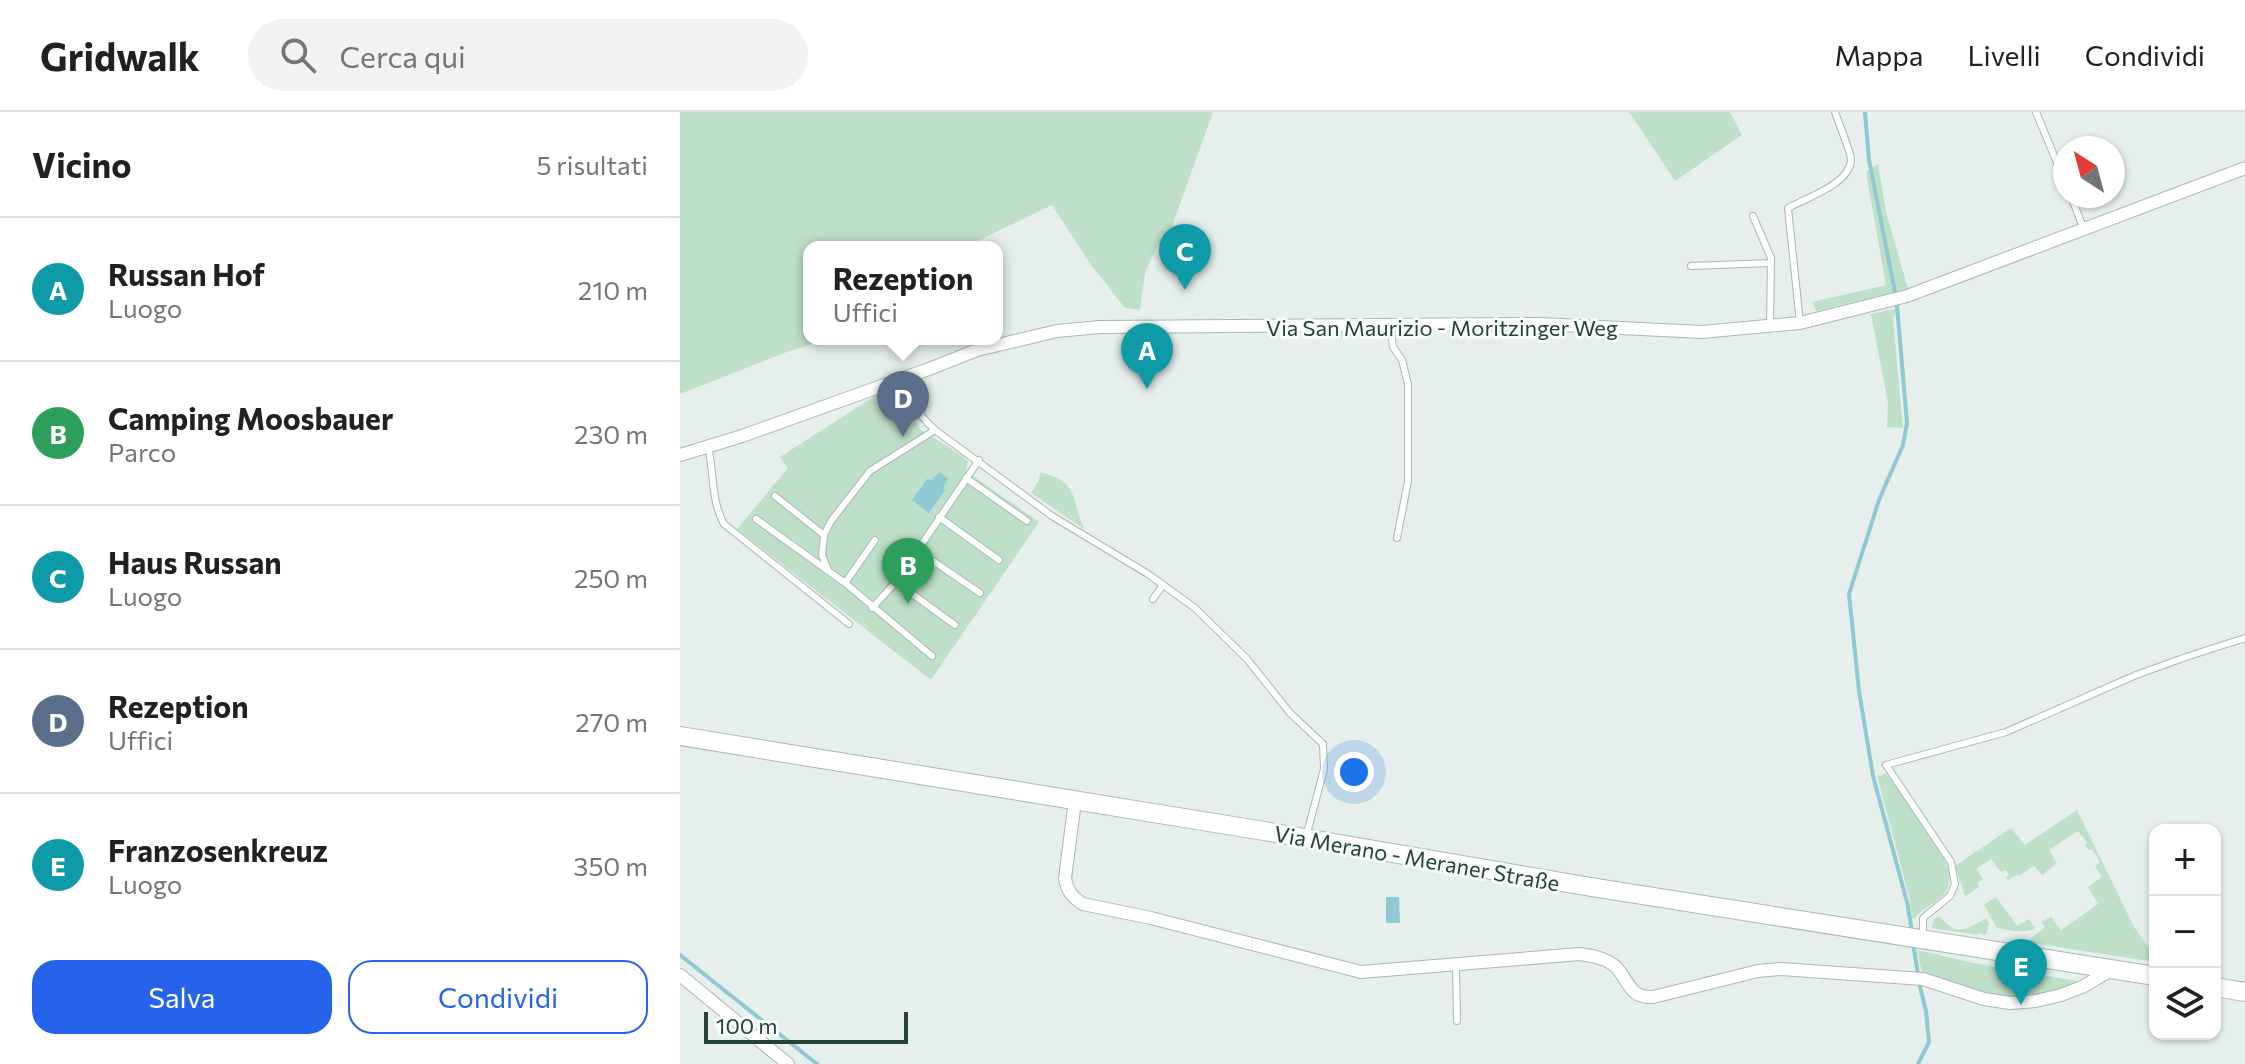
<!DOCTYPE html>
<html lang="it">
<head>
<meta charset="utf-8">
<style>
  :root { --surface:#fff; --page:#f2f2f2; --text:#202124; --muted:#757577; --line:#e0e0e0; --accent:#2563eb }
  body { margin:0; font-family:Commissioner,sans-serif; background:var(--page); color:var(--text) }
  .controls { position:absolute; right:24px; bottom:24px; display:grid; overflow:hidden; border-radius:16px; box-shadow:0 2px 6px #0004 }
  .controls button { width:72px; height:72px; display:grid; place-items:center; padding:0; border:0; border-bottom:2px solid var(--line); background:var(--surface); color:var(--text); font:40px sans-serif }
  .compass { position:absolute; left:1373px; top:24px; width:72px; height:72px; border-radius:50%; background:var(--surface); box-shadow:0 2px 6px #0004; rotate:324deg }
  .scale { position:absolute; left:24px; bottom:20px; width:204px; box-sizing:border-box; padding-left:8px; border:4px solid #24423a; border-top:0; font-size:22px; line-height:28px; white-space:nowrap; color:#24423a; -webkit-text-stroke:6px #f7fbf9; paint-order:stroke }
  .you { position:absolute; left:674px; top:660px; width:28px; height:28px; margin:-20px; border:6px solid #fff; border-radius:50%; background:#1a73e8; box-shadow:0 0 0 12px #1a73e833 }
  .badge { display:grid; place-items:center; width:52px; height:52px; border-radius:50%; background:var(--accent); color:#fff; font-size:26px; font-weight:700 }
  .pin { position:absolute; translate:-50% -66px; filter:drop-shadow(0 2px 4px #0008) }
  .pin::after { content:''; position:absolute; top:42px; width:28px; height:24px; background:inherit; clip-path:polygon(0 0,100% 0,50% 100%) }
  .popup { position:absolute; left:123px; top:129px; width:200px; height:104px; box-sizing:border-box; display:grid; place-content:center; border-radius:16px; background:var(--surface); filter:drop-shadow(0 2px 6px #0005); font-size:26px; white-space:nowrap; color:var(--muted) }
  .popup b { font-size:30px; color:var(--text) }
  .popup::after { content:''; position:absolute; left:50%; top:100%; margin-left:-16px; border:16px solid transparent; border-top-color:var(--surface) }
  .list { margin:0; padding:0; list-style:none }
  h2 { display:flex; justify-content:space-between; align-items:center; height:104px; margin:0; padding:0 32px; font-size:34px }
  h2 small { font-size:26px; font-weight:400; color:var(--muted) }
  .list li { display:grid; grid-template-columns:52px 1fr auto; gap:24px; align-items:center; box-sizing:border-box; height:144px; padding:0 32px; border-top:2px solid var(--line) }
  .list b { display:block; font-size:30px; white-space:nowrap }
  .list p { margin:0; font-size:26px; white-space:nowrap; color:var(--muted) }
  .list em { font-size:26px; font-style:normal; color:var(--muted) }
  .actions { display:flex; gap:16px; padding:24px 32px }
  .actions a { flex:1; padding:18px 0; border:2px solid var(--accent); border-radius:24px; text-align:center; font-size:28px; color:var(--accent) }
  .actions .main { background:var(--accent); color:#fff }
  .icon { flex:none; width:44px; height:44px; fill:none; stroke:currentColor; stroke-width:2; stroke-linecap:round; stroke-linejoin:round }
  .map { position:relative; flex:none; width:1565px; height:952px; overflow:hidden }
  header { display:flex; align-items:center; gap:48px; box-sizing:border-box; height:112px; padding:0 40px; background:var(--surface); border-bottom:2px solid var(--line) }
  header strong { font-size:38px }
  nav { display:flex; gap:44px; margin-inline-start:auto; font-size:28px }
  .search { width:560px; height:72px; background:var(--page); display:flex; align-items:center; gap:20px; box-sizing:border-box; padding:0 28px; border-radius:44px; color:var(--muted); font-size:30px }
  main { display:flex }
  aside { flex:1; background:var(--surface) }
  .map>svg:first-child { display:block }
</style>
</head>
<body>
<header>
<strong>Gridwalk</strong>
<div class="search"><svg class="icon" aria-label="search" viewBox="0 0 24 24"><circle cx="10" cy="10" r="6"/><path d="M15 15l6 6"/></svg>Cerca qui</div>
<nav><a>Mappa</a><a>Livelli</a><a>Condividi</a></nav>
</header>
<main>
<aside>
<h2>Vicino<small>5 risultati</small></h2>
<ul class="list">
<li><span class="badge" style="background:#0f9aa8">A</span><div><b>Russan Hof</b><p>Luogo</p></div><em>210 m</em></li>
<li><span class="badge" style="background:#2e9e5b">B</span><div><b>Camping Moosbauer</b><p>Parco</p></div><em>230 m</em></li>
<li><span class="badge" style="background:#0f9aa8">C</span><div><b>Haus Russan</b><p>Luogo</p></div><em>250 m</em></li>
<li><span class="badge" style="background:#5c6f8a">D</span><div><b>Rezeption</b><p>Uffici</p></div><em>270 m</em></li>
<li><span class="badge" style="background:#0f9aa8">E</span><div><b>Franzosenkreuz</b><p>Luogo</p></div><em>350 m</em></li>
</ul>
<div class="actions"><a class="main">Salva</a><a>Condividi</a></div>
</aside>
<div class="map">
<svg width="1565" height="952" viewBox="0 0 1565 952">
  <rect width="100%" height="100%" fill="#e6efeb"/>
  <!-- green -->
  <path fill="#bfe0c8" d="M0,0H533L485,134L478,132L465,161L460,198L445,196L409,150L372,93L285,135H256L254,133L252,135H129V227H147L104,241L0,282Z
    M949,0H1050L1062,23L995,69Z
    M1198,52L1206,100L1228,177L1136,199L1132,190L1206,173L1186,60Z
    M1219,196L1213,207L1223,316L1207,315L1208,291L1191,202Z
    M616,218L701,219L705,222L706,226H650Z
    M215,271L240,317L284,345L288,349L286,359L359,410L251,568L57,417L108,356L100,345Z
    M360,360C400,370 390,385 404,417L351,381L359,368Z
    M1206,661C1222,684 1264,735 1269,760C1270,766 1269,772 1267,778C1262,788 1243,796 1235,806H1232L1229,784L1197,664Z
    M1397,698L1454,815L1475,845V850L1346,830L1365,815L1361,810L1371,805L1381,818L1418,792L1408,775L1422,765L1415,754L1420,750L1412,737L1409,738L1405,733L1407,731L1398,719L1369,738L1377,751L1362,763L1354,754L1339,764L1338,762L1328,768L1326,765L1329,763L1326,758L1321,760L1311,747L1296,757L1303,767L1297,771L1299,775L1285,784L1275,754L1331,716L1345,733Z
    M1316,785L1337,814L1349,807L1355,816C1344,823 1330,818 1317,816L1304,793Z
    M1257,805H1260C1277,825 1286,818 1306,806L1309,811L1306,823L1299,821L1298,823L1252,816L1254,807Z
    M1237,838L1294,851L1402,870C1390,874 1378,879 1366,882C1323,894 1282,874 1242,861Z"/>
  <!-- water -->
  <path fill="#8ec9d4" d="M260,360L268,367L263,376L265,378L249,401L232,388L247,367L251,368Z
    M706,785H719L720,811H706Z"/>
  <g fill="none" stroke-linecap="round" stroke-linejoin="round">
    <!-- stream -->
    <path stroke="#8ec9d4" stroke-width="4" d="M1185,0L1189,48L1215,180
      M1217,194L1227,311L1223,333L1199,388L1169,482L1179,579L1193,664L1227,790L1232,819
      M1233,831L1238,862
      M0,843L137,952
      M1238,952L1249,930L1246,899L1239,871"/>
    <!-- service casing -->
    <g stroke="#a8b8b2" stroke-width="8">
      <path id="service" d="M1356,0L1385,70
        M1391,84L1404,118
        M1073,104L1091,146L1090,214
        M1011,154L1091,151
        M1120,211L1108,96C1126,86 1170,72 1171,48C1171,40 1158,10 1155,0
        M710,212L713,235L722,248L728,272V369L717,426
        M224,265C231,291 236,300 255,318L372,404L468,462L515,496L567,547L610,601L643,632L644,657L626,725
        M28,334C34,360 31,389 44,412L169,512
        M286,366L347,409
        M95,384L144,423
        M259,405L319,448
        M76,407L165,471L252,544
        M237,438L300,481
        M148,458L142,443L144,423L151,409L190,359L255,318
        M216,470L275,513
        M165,471L195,428
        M473,487L483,473
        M192,496L216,470L299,348
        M1243,823V806L1270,784L1275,772L1271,750L1206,653L1326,620L1456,563L1509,544L1565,526
        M776,852L777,909"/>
    </g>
    <!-- minor casing -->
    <g stroke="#a8b8b2" stroke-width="14">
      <path id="minor" d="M0,343L62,324L249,257L297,238L377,219L420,215L860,212L1022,220L1120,211L1227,184L1565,56
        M395,689L385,766C387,779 392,785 403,792L471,806L681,860L900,842C913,844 926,846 936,855C950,870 949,886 973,885L1078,859L1101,857L1243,867L1304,887L1330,891L1356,889L1381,883L1402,875L1433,857
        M0,863L108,952"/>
    </g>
    <!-- secondary casing -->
    <g stroke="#a4bbb3" stroke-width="20">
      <path id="secondary" d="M0,624L584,719L911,775L1475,864
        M1535,875L1565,880"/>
    </g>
    <!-- service -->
    <use href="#service" stroke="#fff" stroke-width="6"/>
    <!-- minor -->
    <use href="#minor" stroke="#fff" stroke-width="12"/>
    <!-- secondary -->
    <use href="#secondary" stroke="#fff" stroke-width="18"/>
  </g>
  <g text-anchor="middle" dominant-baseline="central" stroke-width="6" stroke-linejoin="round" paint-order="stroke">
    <!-- street labels -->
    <g font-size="22" fill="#24423a" stroke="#f7fbf9">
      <text x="762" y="215">Via San Maurizio - Moritzinger Weg</text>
      <text transform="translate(737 746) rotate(10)">Via Merano - Meraner Straße</text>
    </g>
  </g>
</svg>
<div class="controls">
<button>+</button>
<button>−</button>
<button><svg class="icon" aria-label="layers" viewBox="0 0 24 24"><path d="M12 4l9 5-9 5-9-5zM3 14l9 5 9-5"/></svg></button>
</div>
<svg class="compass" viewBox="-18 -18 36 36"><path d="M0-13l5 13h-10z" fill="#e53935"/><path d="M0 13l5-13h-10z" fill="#757577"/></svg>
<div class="scale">100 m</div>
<div class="you"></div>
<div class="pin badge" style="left:467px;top:277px;background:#0f9aa8">A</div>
<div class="pin badge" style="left:228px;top:492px;background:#2e9e5b">B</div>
<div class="pin badge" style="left:505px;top:178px;background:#0f9aa8">C</div>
<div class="pin badge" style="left:223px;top:325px;background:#5c6f8a">D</div>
<div class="popup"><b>Rezeption</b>Uffici</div>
<div class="pin badge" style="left:1341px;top:893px;background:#0f9aa8">E</div>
</div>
</main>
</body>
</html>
